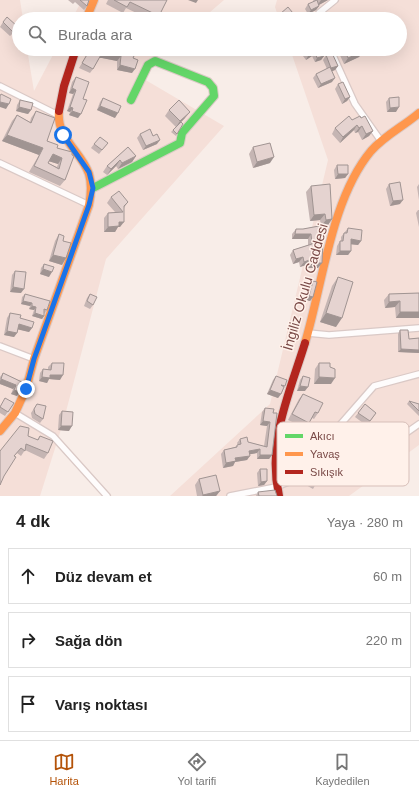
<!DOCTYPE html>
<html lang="tr">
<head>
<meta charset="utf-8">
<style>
  :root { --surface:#fff; --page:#f6f6f6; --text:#222; --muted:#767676; --line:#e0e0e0; --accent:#b45309 }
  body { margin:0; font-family:Arial,sans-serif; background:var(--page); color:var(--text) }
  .stop { position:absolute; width:12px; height:12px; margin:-9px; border:3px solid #1a73e8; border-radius:50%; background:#fff }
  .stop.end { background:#1a73e8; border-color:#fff; box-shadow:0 1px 4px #0008 }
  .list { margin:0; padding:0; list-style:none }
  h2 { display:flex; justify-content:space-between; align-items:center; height:52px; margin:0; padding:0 16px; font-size:17px }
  h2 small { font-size:13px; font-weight:400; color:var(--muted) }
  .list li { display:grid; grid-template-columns:26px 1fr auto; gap:12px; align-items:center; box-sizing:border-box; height:56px; margin:0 8px 8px; padding:0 8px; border:1px solid var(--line); border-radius:0px }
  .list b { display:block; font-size:15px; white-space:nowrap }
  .list em { font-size:13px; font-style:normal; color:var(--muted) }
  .icon { flex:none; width:22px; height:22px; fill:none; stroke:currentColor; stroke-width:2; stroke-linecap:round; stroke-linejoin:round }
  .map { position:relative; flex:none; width:419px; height:496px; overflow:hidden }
  .search { position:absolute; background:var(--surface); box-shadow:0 4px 16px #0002; left:12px; right:12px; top:12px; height:44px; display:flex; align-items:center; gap:10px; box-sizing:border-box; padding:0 14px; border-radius:22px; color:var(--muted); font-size:15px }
  .sheet { height:244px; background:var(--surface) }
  nav { display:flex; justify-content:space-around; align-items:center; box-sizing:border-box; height:56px; border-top:1px solid var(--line); background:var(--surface); font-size:11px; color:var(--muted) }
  nav a { display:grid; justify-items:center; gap:2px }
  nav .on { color:var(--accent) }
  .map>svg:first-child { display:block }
</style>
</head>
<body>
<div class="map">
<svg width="419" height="496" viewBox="0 0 419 496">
  <rect width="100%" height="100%" fill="#f8ede8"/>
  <!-- residential -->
  <path fill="#f5dfd8" d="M0,0H20L23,19H19V49H27L34,91L56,49H167L137,75L224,126L106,259L63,423L40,496H0Z
    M82,0H224L202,19H72Z
    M277,0H419V445L349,496H170L270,404L328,160L290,49H400V19H279L275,7Z"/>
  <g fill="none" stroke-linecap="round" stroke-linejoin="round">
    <!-- street casing -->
    <g stroke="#dac9c6" stroke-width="8">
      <path id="street" d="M317,19L319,13L335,0
        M330,49L355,104L381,141
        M0,86L58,115
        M0,163L89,205
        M308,333L329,335L419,328
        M0,346L34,359
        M15,413L53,436L107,496
        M398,458L393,450L399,438L419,424
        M230,496L276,487L291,481L374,386L419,374"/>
    </g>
    <!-- fast casing -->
    <g stroke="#dccac6" stroke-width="10">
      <path id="fast" d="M93,188L180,143L182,133L214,96L213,88L208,82L155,61L148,65L131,100"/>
    </g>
    <!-- slow casing -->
    <g stroke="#dccac6" stroke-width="10">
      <path id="slow" d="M86,19L94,0
        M305,343C323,283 331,199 371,151C385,135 404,126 419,113
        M0,431L15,413L26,389L34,359L89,205C91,195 92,184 89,174C81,151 56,138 59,111"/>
    </g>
    <!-- jam casing -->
    <g stroke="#dccac6" stroke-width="10">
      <path id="jam" d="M59,111L64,86L76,49
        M279,496C267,440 289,395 305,343"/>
    </g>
    <!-- street -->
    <use href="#street" stroke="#fefcfc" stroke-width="5.5"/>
    <!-- fast -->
    <use href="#fast" stroke="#63d668" stroke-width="8"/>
    <!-- slow -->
    <use href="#slow" stroke="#ff974d" stroke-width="8"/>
    <!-- jam -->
    <use href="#jam" stroke="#b3261e" stroke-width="8"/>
  </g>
  <!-- wall -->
  <path fill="#c5b5b3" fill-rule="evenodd" d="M68,0H89L87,6L84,10L75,2L73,4Z
    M108,0H167L157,19H149L126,8L123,13L106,4Z
    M313,0H328L319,5V6L316,10L308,14L305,9L308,4L314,2Z
    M280,14L297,19H278L277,18Z
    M3,22L15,31L10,36L0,27Z
    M90,49H120V50L133,58L132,73L117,70V61L102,58H99L93,69L90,73L79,68L88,53L89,54Z
    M302,49H322L321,50L324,56L321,60L315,62L312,56L306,60L300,52Z
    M339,49H363L359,57L344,64L338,51Z
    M326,55L338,66L335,70L332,71V82L318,88L313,78L316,74L327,69L323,60Z
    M76,77L83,99L78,118L69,115L70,112L67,111L73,94L69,93L72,82Z
    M338,84L350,97L347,101L342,104L335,89Z
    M103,98L115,118L97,110L100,102Z
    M389,98L396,112H387L386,102Z
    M20,100L31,110L28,114L16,111L17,105Z
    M169,110L185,118L181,122L177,134L176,136L171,132L176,127L165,116Z
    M36,111L47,141L57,148L72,152L65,180L60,186L29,172L39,155L2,141L12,121L17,115L30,122L31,118ZM49,161L58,164L57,167L48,163Z
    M361,118L373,131L369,136L362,140L358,132L355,133L354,130L340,143L332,134L335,128L352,120Z
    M140,134L157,144L143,150L137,138Z
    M108,143L99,154L91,148L94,144Z
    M128,147L136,156L132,162L118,169L116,166L107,175L103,172L107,166Z
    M253,147L270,163L253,168L249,154Z
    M337,165L348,174L345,178L335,179L334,170Z
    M389,184L400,204L390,206L386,189Z
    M419,184V200L417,187Z
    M311,186L332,219L328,225L321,226L320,220L310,221L306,192Z
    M111,197L128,202L124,208L120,227H118L115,232H104V218L108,213L115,212L107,203Z
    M418,210H419V227L416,213Z
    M319,226L318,268H308L309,264L300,267L299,262L293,264L290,255L293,250L308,245V239H292V234L296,229H303Z
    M348,228L361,241L358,245L351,244V251L348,255H336L337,246L340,241H341V237Z
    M59,234L63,241L62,265L49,261L55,241Z
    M44,264L49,277L40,274L41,268Z
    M15,271L21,293L10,292L12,275Z
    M338,277L336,327L320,322L332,286Z
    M313,281V297L310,301L306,300L310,286Z
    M419,293V318H396L395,307L385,308L384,300L389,294Z
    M25,294L47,310L44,314V316L42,319L32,316L34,310L29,309L30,306L21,304L22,297Z
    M90,294L93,305L90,309L84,306L87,298Z
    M10,313L20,318L32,328L29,332L18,329L17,333L14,337L4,335L7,318Z
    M400,330L409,339L419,338V353L398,352V334Z
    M52,363L60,380L49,379L47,383L39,381L40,373L43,369H48V367Z
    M319,363L331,384H314L315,369Z
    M3,373L24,383L19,392L17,396L11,394L13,389L0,384V377Z
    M276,376L285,386L281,394L278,398L267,394L273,380Z
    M303,376L305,391H297L300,380Z
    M303,394L318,413L314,419L312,418L305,428L288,420L299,399Z
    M409,401L419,404V416L407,404Z
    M14,403L5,416L0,413V406Z
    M37,404L43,419L40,423L32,418L31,413Z
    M365,404L376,413L367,426L355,417Z
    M265,408L273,413L272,455L269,459H257V453L250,454L247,460L235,462L233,466L223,468L221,454L224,450L235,447L238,445L237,443L240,439L248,442L264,446L267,426L260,425L262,412Z
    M62,411L69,431L58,430L59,415Z
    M28,436L37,440L40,436L48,453L44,459L25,450L21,456L17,453L14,456L4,476L0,451Z
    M336,463L327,476L322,473L313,489L306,485L314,469L317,465Z
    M260,469L267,481L264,485L258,486L257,473Z
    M199,479L220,491L216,496H197L195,485Z
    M258,492L277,496H256Z"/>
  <!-- shaded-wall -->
  <path fill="#a09492" d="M188,0H198L196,3Z
    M321,0H328L317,6Z
    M319,6L316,10L308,14L311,10Z
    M364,51L359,57L344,64L348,58Z
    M315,52L312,56L306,60L308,56Z
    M102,53H106L121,56L117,61L102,58H98Z
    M324,56L321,60L315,62L317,58Z
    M120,65L135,69L132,73L117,70Z
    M338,66L335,70L328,73L331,68Z
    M335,78L332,82L318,88L321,84Z
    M72,88L76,90L73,94L69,93Z
    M350,97L347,101L342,104L345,99Z
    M0,102L9,104L6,109L0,107Z
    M100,106L118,113L115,118L97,110Z
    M19,107L31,110L28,114L16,111Z
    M70,107L73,108L70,112L67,111Z
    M399,107L396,112H387L390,108Z
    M72,111L81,114L78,118L69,115Z
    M190,112L185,118L176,127L180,121Z
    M357,125L354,130L340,143L343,137Z
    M362,126L358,132L355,133L359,128Z
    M373,131L369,136L362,140L366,134Z
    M7,135L43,148L39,155L2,141Z
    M160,140L157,144L143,150L146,146Z
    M53,154L62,158L58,164L48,161Z
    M136,156L132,162L118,169L122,163Z
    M274,157L270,163L253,168L257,162Z
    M120,160L116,166L107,175L111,169Z
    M338,174H348L345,178L335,179Z
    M403,200L400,204L390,206L393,201Z
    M325,214L320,220L310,221L314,215Z
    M332,219L328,225L321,226L326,220Z
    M119,222H124L120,227H118L115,232H104L108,227Z
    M295,234H311L308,239H292Z
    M351,239L361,241L358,245L348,244Z
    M340,251H351L348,255H336Z
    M53,255L66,258L62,265L49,261Z
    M303,257L299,262L293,264L296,259Z
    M312,259L309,264L300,267L304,262Z
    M312,263H322L318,268H308Z
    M43,269L52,272L49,277L40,274Z
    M13,287L24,289L21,293L10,292Z
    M309,296L313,297L310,301L306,300Z
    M23,301L32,303L30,306L21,304Z
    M400,301L395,307L385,308L389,302Z
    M32,306L36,307L34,310L29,309Z
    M400,312H419V318H396Z
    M35,313L44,316L42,319L32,316Z
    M326,313L342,318L336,327L320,322Z
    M19,324L32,328L29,332L16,329Z
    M7,331L17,333L14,337L4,335Z
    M401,349L419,350V353L398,352Z
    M50,375H63L60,380L49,379L47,383L39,381L42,377Z
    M319,377L335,378L331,384H314Z
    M1,379L16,385L13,389L0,384V381Z
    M300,386L308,387L305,391H297Z
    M14,390L19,392L17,396L11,394Z
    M270,390L281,394L278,398L267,394Z
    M263,421L270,422L267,426L260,425Z
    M61,426H72L69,431L58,430Z
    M260,449L257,453L246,455L249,451Z
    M260,455H272L269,459H257Z
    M250,456L247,460L235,462L233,466L223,468L226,463L235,458Z
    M267,481L264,485L258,486L261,482Z
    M220,491L216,496H202L203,495Z"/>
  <!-- building -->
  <path fill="#e5d3d0" stroke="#a09492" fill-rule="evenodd" d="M80,0H89L87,6Z
    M114,0H167L159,16L130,2L127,7Z
    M317,0L319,6L311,10L308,4Z
    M288,7L297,18L296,19H284L280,14Z
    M101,16L111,19H100Z
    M7,17L18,27L13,32L3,22Z
    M92,49H120V50L134,56L133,58L138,60L135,69L120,65L121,56L106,53H102L93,69L82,63L88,53L91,55Z
    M303,49H321L324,56L317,58L315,52L308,56Z
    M344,49H363L364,51L348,58Z
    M332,53L338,66L331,68L326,55Z
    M330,67L335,78L321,84L316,74Z
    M76,77L89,82L83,99L87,100L81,114L72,111L73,108L70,107L76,90L72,88Z
    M343,82L350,97L345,99L338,84Z
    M1,94L11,99L9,104L0,102V96Z
    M399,97V107L390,108L389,98Z
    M103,98L121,106L118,113L100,106Z
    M20,100L33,103L31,110L19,107Z
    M179,100L190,112L180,121L169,110Z
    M36,111L55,118L47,141L58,145L57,148L72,152V155L74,156L65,180L34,166L43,148L7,135L17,115L31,123ZM53,154L62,158L59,169L48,163Z
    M349,116L352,120L360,116L361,118L365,116L373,131L366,134L362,126L359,128L357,125L343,137L335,128Z
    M181,122L183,124L177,134L173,130Z
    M150,129L153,136L157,134L160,140L146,146L140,134Z
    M100,137L108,143L102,150L94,144Z
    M270,143L274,157L257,162L253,147Z
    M128,147L136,156L122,163L120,160L111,169L107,166Z
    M337,165H348V174H338Z
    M400,182L403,200L393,201L389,184Z
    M330,184L332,219L326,220L325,214L314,215L311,186Z
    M119,191L128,202L124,206V222H119V226L108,227V213L123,212L111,197Z
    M319,226L323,239L322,263H312V259L304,262L303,257L296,259L293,250L312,244L311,234H295L296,229H303Z
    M348,228L362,230L361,241L351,239V251H340V241H343L344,233H347Z
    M59,234L64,236L63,241L71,243L66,258L53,255Z
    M44,264L54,267L52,272L43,269Z
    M15,271L26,272L24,289L13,287Z
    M338,277L353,282L342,318L326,313Z
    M313,281L317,282L313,297L309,296Z
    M419,293V312H400V301L389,302V294Z
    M25,294L50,301L47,310L44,309V316L35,313L36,307L32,306V303L23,301Z
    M90,294L97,297L93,305L87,301Z
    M10,313L21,315L20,318L34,322L32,328L19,324L17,333L7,331Z
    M400,330H408L409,339L419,338V350L401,349Z
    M52,363H64L63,375H50V378L42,377L43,369L51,370Z
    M319,363H330V367L335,369V378L319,377Z
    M3,373L24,383L19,392L14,390L16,385L1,379Z
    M276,376L287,380L285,386L281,385L284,387L281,394L270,390Z
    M303,376L310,378L308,387L300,386Z
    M303,394L323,403L318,413L315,412L309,423L292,414Z
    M5,398L14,403L8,412L0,407Z
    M409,401L419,404V411Z
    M37,404L46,406L43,419L35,414L34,409Z
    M365,404L376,413L370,421L358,413Z
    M265,408L274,409L273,413H277L272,455H260V449L249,451L250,456L235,458L236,461L226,463L224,450L237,447V445L241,444L240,439L247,437L248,442L267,447L270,422L263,421Z
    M62,411L73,412L72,426H61Z
    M20,426L29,428L28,436L38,440L40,436L53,441L48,453L26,444L25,451L21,448L14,456L16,457L4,476L0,485V451Z
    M260,469H267V481L261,482Z
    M216,475L220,491L203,495L199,479Z
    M275,490L277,496H259L258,492Z"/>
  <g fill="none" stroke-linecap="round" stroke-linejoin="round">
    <!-- route -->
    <path stroke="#1a73e8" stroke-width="5" d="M26,389L34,359L89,205L93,188L89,172L63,135"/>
  </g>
  <g text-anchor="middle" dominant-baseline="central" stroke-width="3" stroke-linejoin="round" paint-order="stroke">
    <!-- street labels -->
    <g font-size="14" fill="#794946" stroke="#fff1ea">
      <text transform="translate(305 287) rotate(-74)">İngiliz Okulu Caddesi</text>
    </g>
  </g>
  <!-- legend -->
  <rect x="277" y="422" width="132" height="64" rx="6" fill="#fff1ea" stroke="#d7bfb9" stroke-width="1"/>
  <rect x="285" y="434" width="18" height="4" fill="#63d668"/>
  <rect x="285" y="452" width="18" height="4" fill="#ff974d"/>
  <rect x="285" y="470" width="18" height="4" fill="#b3261e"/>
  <g font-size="11" fill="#794946">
    <text x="310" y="440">Akıcı</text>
    <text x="310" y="458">Yavaş</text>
    <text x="310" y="476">Sıkışık</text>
  </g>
</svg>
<div class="stop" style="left:63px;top:135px"></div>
<div class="stop end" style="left:26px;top:389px"></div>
<div class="search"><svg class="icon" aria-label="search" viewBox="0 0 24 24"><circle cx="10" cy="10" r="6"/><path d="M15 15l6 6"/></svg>Burada ara</div>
</div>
<section class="sheet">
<h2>4 dk<small>Yaya · 280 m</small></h2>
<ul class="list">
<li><svg class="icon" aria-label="ahead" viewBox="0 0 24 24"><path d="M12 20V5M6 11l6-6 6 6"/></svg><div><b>Düz devam et</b></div><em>60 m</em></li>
<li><svg class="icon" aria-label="right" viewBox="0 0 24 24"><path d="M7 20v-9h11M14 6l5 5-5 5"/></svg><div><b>Sağa dön</b></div><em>220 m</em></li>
<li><svg class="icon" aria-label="arrive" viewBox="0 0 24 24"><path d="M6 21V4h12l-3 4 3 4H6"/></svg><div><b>Varış noktası</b></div></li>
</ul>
</section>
<nav>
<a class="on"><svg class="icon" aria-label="map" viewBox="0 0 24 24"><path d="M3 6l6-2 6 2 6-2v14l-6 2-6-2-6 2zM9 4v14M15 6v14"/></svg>Harita</a>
<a><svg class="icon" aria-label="directions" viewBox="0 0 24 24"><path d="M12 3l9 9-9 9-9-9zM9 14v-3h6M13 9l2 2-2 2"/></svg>Yol tarifi</a>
<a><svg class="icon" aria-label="saved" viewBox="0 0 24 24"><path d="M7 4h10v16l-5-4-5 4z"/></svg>Kaydedilen</a>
</nav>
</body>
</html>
